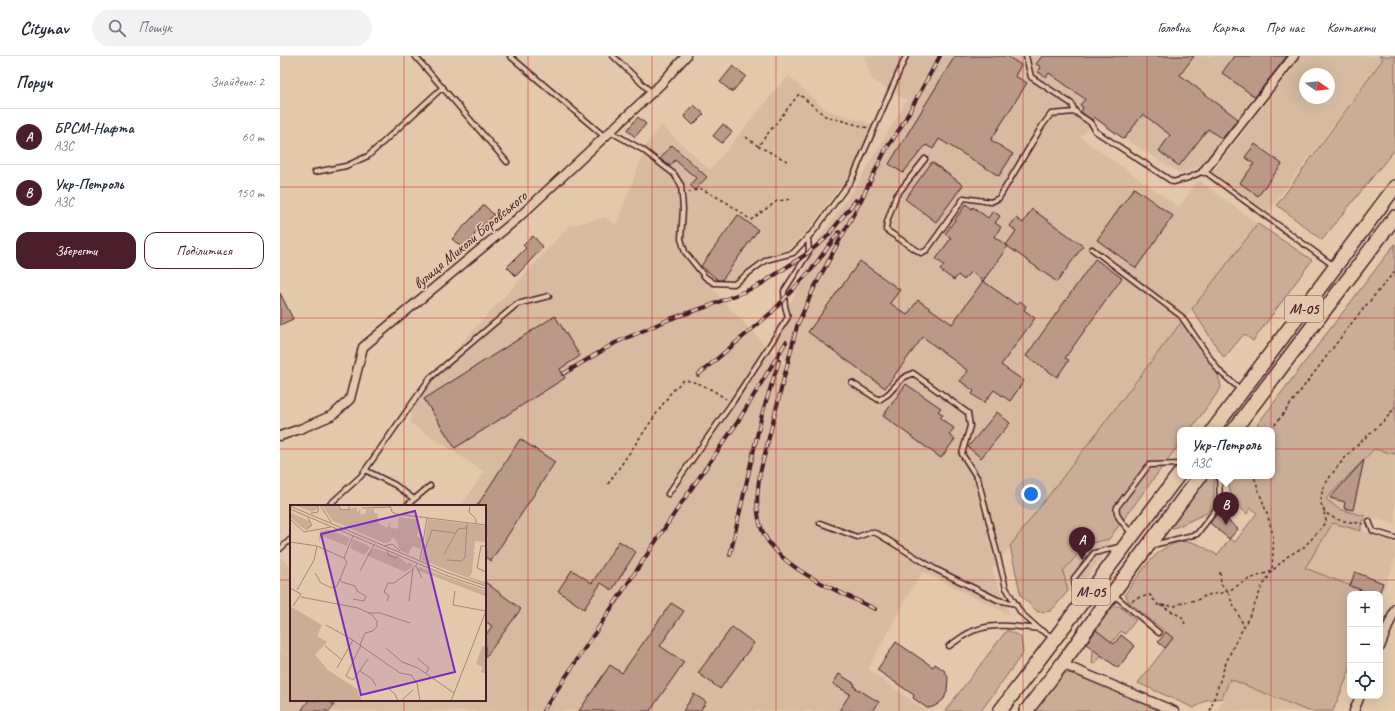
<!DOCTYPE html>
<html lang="uk">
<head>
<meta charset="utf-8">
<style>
  :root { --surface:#fff; --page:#f2f2f3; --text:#1f2937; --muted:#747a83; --line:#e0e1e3; --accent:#4a1f2b }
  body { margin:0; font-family:Caveat,sans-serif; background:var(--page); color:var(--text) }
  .controls { position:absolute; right:12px; bottom:12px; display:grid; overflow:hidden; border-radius:8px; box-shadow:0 4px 16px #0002 }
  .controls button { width:36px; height:36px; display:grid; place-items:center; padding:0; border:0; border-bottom:1px solid var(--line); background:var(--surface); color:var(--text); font:20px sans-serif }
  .compass { position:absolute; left:1019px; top:12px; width:36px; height:36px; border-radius:50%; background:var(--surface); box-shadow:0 4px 16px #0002; rotate:104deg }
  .you { position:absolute; left:751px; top:438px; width:14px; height:14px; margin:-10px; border:3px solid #fff; border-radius:50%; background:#1a73e8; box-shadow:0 0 0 6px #1a73e833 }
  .badge { display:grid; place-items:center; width:26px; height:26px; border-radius:50%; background:var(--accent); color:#fff; font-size:13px; font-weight:700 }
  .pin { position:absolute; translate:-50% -33px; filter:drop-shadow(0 1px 2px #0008) }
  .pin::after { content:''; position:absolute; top:21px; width:14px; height:12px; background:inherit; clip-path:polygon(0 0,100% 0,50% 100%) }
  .popup { position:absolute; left:897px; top:371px; width:98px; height:52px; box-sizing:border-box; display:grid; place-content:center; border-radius:8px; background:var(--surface); filter:drop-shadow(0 1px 3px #0005); font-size:13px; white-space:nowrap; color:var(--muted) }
  .popup b { font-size:15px; color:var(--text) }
  .popup::after { content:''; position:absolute; left:50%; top:100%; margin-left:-8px; border:8px solid transparent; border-top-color:var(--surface) }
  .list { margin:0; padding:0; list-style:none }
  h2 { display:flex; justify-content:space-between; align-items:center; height:52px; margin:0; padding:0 16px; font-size:17px }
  h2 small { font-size:13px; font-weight:400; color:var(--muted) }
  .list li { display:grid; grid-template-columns:26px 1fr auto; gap:12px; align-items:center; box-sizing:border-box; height:56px; padding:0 16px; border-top:1px solid var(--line) }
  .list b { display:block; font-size:15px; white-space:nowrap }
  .list p { margin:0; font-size:13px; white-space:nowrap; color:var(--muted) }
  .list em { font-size:13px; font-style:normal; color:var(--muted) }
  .actions { display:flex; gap:8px; padding:12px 16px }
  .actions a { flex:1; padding:9px 0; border:1px solid var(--accent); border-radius:12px; text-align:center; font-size:14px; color:var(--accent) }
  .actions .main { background:var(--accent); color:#fff }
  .icon { flex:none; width:22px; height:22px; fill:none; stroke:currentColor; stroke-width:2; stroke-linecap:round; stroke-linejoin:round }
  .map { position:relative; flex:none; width:1115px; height:655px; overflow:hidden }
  header { display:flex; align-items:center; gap:24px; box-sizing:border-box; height:56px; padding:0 20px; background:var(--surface); border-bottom:1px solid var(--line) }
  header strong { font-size:19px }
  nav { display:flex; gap:22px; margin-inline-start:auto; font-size:14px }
  .search { width:280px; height:36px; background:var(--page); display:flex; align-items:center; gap:10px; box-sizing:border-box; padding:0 14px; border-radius:22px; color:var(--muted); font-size:15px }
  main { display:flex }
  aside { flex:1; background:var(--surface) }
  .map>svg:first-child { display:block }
</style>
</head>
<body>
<header>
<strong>Citynav</strong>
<div class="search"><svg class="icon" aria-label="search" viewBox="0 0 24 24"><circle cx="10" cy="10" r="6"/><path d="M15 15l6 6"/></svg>Пошук</div>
<nav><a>Головна</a><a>Карта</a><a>Про нас</a><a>Контакти</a></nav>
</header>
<main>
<aside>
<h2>Поруч<small>Знайдено: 2</small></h2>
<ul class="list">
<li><span class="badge">A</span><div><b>БРСМ-Нафта</b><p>АЗС</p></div><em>60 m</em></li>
<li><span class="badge">B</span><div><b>Укр-Петроль</b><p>АЗС</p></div><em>150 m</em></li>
</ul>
<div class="actions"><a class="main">Зберегти</a><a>Поділитися</a></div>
</aside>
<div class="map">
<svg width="1115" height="655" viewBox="0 0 1115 655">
  <rect width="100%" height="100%" fill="#e3c9ab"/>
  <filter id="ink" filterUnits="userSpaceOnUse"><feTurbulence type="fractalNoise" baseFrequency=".025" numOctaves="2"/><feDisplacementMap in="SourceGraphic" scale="8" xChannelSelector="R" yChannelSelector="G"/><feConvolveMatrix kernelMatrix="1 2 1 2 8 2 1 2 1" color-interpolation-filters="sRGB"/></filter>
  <g filter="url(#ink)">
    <!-- built -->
    <path fill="#d6bba0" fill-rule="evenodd" d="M584,0H1011L926,108L901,118L816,65L800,81L899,151L918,124L978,168L712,514L730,559L643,516L635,527L588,613L646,655H0V501L11,510V644H205V450H181L204,416L130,367L133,340L289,170L325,161L336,169L364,96L394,123L400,132L401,155L398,191L447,249L510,315L494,285L538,184L576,130L627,44L592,24Z
      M1021,0H1099L1103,3L987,157L933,116ZM1025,18H1049V42H1025Z
      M509,20L546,54L592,68L570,118L526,176L506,195L482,201L452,226H435L426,219L406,194L403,183L405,153L403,128L394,116L364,92L381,69L430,114L498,31Z
      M1094,393L1115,398V468L1059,453L1046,444Z
      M1053,467L1115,484V503L1101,541L1100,538H1092L1025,512Z
      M829,483V491L797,535L791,536L788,535L783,515L790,507L811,487Z
      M950,623L1028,655H937Z"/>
    <!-- green -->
    <path fill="#caad96" stroke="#8a6660" d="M1099,0H1115V93L1042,184L997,149L1103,3Z
      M978,168L1032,204L973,285L964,278L944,302L912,253Z
      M1115,188V398L1094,393L1046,443L1059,453L1085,460L1081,467V475L1053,467L1025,512L1092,538H1070V614L1053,655H1028L950,623L942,642L926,644L914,652L858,627L893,582L849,546L845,538C862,516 882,478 915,487C923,490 930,495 937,499L950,483L955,486L977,457L971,452L967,458C953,446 949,438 948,420H992V374H973Z
      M903,264C916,283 939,310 941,332L910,374H900V387L829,483L811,487L801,495L783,515L788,535L771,555L758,556L741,540L730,490Z
      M928,420H934V448L927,457L894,472L890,471V469Z
      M834,550H839L856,564L845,578L841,575L815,608L812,607L813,594L824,581L814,572Z
      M727,574L741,581L743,597L701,655H665Z
      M787,617L798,619L884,655H753L780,619Z"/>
    <!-- building -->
    <path fill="#b89a87" stroke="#4a1f2b" d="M675,0H727L741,9L735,20L747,27L711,84L733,98L719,120L659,83L653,93L646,89L623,117L609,108Z
      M762,0H914L900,19L958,63L942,83L928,73L899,110L879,95L890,79L863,58L844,83L814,61L812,64L801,56L803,51L800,49L805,43L769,17L766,21L758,16L761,11L756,8Z
      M954,0H1007L975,41L942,17Z
      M453,10L466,20L452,36L440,26Z
      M414,49L424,58L413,69L404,60Z
      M358,61L366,68L355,81L347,74Z
      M443,68L452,76L442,87L433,80Z
      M975,88L1002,108L978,140L960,127L974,108L965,101Z
      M392,89L427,121L415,134L410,129L416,122L395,104L390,110L380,103Z
      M652,106L683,129L656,166L625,143Z
      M854,132L893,160L856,212L817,184Z
      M686,148L692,153L693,151L708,162L713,155L720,160L715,167L721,171L714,181L728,190L703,225L691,215L684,224L678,219L674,224L660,214L664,209L656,203L671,182L665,178Z
      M204,149L214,159L194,178L195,179L183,192L172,183Z
      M752,153L803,190L777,226L726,189L736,175L730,170L736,162L743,167Z
      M458,159L478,174L442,224H438L421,210Z
      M253,180L263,191L236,220L227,211L246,192L243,189Z
      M815,203L842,222L785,302L789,304L777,321L746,300Z
      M580,205L620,234L610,247L627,259L638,244L672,268L703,225L737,249L740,245L746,250L744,254L755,262L721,309L744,325L730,345L714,334L704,347L692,338L694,335L680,325L688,315L643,281L605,332L528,276Z
      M0,237L13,263L0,269Z
      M275,260L300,300L280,313L285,322L175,392L144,343Z
      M626,328L661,352L658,355L663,359L660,362L674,372L669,379L675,383L661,402L603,360Z
      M717,356L730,367L701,402L688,391Z
      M240,383L275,406L211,505L205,501V450H197Z
      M1084,404L1073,454L1064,452L1065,446L1050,442Z
      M938,456L958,473L949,483L930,467Z
      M339,485L356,496L332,534L321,527L304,553L278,535L292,514L312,527Z
      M1075,516L1103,527L1099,538H1092L1070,530Z
      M205,526L241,553L205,602V580L212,570L205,565Z
      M391,547L404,555L380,590L404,606L370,655H299L330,609L342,617Z
      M452,571L474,587L440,633L418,617Z
      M816,574L834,588L841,579L855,590L838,612L806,588Z
      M886,576L893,582L885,592L878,586Z
      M616,586L653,611L655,608L664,614L668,621L667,635L664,643L658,648L653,651L647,652L633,642L634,639L597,614Z
      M559,618L575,628L574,631L599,646L593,655H559L570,638L553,628Z
      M414,638L426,646L420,655H403Z
      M29,644H47L54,649L50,655H21Z"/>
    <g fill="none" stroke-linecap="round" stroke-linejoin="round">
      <!-- service casing -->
      <g stroke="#4a1f2b" stroke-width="7">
        <path id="service" d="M135,0L227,106
          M230,0L325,81
          M333,0L372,37
          M746,0L751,21L792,48C795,63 812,61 815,75L893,126L908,122L924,115L1054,210
          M331,76L363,94L394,118L401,129L403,153L401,183L405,196L425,221L434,227L454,228L486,204L513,197L534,175L572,123L626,0
          M645,103L616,140L607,166L606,174L641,197L647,194L684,142L711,146L719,142L762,70L771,58L795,56
          M35,116L66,110L88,100L163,31
          M812,193L901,260L939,315L960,333
          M572,327L599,344L608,338L623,322L633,317L688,357L690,370L682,398L698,423L726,532L741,557L759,573L774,582
          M85,414L115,429L134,443
          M388,438L452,347L508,261L505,250L504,235L529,196L528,180
          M48,450L81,420L150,322L237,248L269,240
          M126,450L150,430
          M1089,465L1093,475L1115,482
          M540,467L577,481L591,476L598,478L655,513L718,544L736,548
          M851,477C846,470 834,460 837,451L869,409L900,408
          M873,489L917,478L940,448L939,420
          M0,493L11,483
          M834,539L879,577
          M797,548L794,522L814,497L839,491
          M669,590C678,584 688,575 699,573C718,567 740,571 759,573"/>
      </g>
      <!-- minor casing -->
      <g stroke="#4a1f2b" stroke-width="11">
        <path id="minor" d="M924,115L1014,0
          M0,380L20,373L53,359L70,343L83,291L238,162L381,28L406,0
          M1100,591L1115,553
          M782,608L894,655
          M1074,655L1080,640"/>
      </g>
      <!-- primary casing -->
      <g stroke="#4a1f2b" stroke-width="16">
        <path id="primary" d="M933,374L1115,131
          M954,374L1115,161
          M720,655L900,417
          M746,655L782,608L832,538L920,420"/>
      </g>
      <!-- path -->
      <path stroke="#4a1f2b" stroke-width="1.5" stroke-dasharray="3 3" stroke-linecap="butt" d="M466,81L478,90L519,38L545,60L588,72
        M478,90L507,105
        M408,136L422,133L446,146L471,164L497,145L512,143
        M991,374L1074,264L1115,215
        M328,428L392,335L404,324C420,326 433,334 446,343
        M1084,468C1075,466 1062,466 1054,462C1010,442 1090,378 1106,363C1109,359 1112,355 1115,351
        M940,516L941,528L948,535L951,544L964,570
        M852,545L857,542L870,539L878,549L895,550L904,546L917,544L927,539L941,537L948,535L967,524L992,515C992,505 994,490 993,480C989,460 980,440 974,420
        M880,549L902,561L905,568
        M930,655L945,609L954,589L972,555L982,531L992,515L1008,500L1024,491L1039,475L1046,465L1044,456"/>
      <!-- service -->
      <use href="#service" stroke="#e3c9ab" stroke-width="4"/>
      <!-- minor -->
      <use href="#minor" stroke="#e3c9ab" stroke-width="8"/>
      <!-- primary -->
      <use href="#primary" stroke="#e3c9ab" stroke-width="13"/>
      <!-- rail casing -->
      <g stroke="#4a1f2b" stroke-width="4">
        <path id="rail" d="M283,318L335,287L390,263L429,250L478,230L528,197L546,182L576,144
          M418,319L492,256L532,213L559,176
          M450,499L482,358L499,305
          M595,553C559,535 498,513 482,474C475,455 477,436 480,417L517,270L533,234L580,146L606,93L621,71L660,0
          M263,655L398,452L457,367L506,286"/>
      </g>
      <!-- rail -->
      <use href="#rail" stroke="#e3c9ab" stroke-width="2.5" stroke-dasharray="8" stroke-linecap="butt"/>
    </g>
  </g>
  <!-- grid -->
  <path fill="none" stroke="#d62828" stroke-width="1" stroke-opacity="0.55" d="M124,0V450M248,0V655M372,0V655M496,0V655M619,0V655M743,0V655M867,0V655M991,0V655M0,131H1115M0,262H1115M0,393H1115M0,524H11M205,524H1115M124,644V655"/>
  <g text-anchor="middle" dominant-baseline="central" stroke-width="3.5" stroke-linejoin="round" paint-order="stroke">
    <!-- shield labels -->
    <g fill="#e3c9ab" stroke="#785251" stroke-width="1">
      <rect x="1005" y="240" width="38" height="26" rx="3"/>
      <rect x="792" y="523" width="38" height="26" rx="3"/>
    </g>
    <g font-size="15" font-weight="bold" fill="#4a1f2b">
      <text x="1024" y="253">М-05</text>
      <text x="811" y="536">М-05</text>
    </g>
    <!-- street labels -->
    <g font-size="16" fill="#4a1f2b" stroke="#e3c9ab">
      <text transform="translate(190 184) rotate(-40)">вулиця Миколи Боровського</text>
    </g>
  </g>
  <!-- overview -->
  <g transform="translate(10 449)">
    <rect width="196" height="196" fill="#e3c9ab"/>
    <path d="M4,0H26L28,3L22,7ZM32,0H47L52,5L67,2V8L70,4L71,10L76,8V4H84V8L88,9V18L97,23L100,17V22L108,24L109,12L129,15L127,31L132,35L130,44L123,41L118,49L110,45L106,35L102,33L100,37L94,38L43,16ZM0,8L20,16L21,21L15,25L0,12ZM138,14L196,21V37L185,36L182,68L179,72L196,77V80L132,55ZM37,24L60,33L57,41L32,31L29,37L30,26ZM63,34L77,40L80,43L74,50L60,43ZM85,43L111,53L117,59L120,57L124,61L115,67L76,50ZM128,62L196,86L195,91L143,71L127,65ZM0,101L32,120L27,131L37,137L25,150L38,165L67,184L72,196H0ZM196,140V169L191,167L193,162L186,159L192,142Z" fill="#caad96"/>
    <path fill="none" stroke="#a68578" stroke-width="1" d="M30,0L41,17M49,0L50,4L59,5V0M100,0L102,7L106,9L196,20M180,0L179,7L186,14V19M0,1L156,67L196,81M72,3L100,2M0,4L155,70L196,84M21,8L28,7V0M0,14L14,27L41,22M16,25L22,20L18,13M0,37L27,41L54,53M94,41L102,39L110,46M196,41H191L187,63L196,67M135,45L142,25L165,28M97,46L99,50L106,53L109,50M154,49L168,24L176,23M130,55L137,13M157,55L171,56L175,53L177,18M126,61L132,73M70,66L84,40M25,68L31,78L42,83L47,81L57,57L54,53L63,31M50,74L52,77L65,81L67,86L76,91L74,96L63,94M0,83L11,89L3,101M7,85L24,55L27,41M165,86L163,100L196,106M11,92L68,103L81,109L87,116V121L83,126L75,128L70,140M97,96L99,91L94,87L98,78H104L121,66L127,59M119,96L123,64M78,108H90L120,118M36,120L61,134L110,168L121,170L127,178L130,196M71,140L56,171L63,175L78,154M35,141L52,155M96,143L112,157L128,163L164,188M127,153L139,163L136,168M47,163L63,135M70,166L82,174L86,181M99,184L105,189L108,196M111,196L123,185M161,196L196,106"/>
    <path fill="#7b2cbf" fill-opacity="0.15" stroke="#7b2cbf" stroke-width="2" d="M125,6L165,167L71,190L31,29Z"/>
    <rect width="196" height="196" fill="none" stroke="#4a1f2b" stroke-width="2"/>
  </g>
</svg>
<div class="controls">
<button>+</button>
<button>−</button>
<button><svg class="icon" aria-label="locate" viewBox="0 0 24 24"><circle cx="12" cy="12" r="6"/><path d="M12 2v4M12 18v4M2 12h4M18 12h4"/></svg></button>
</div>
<svg class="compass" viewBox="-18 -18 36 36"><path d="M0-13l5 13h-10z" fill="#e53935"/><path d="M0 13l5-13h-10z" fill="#747a83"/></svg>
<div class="you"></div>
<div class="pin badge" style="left:802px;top:504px">A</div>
<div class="pin badge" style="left:946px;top:469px">B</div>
<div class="popup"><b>Укр-Петроль</b>АЗС</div>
</div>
</main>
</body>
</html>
